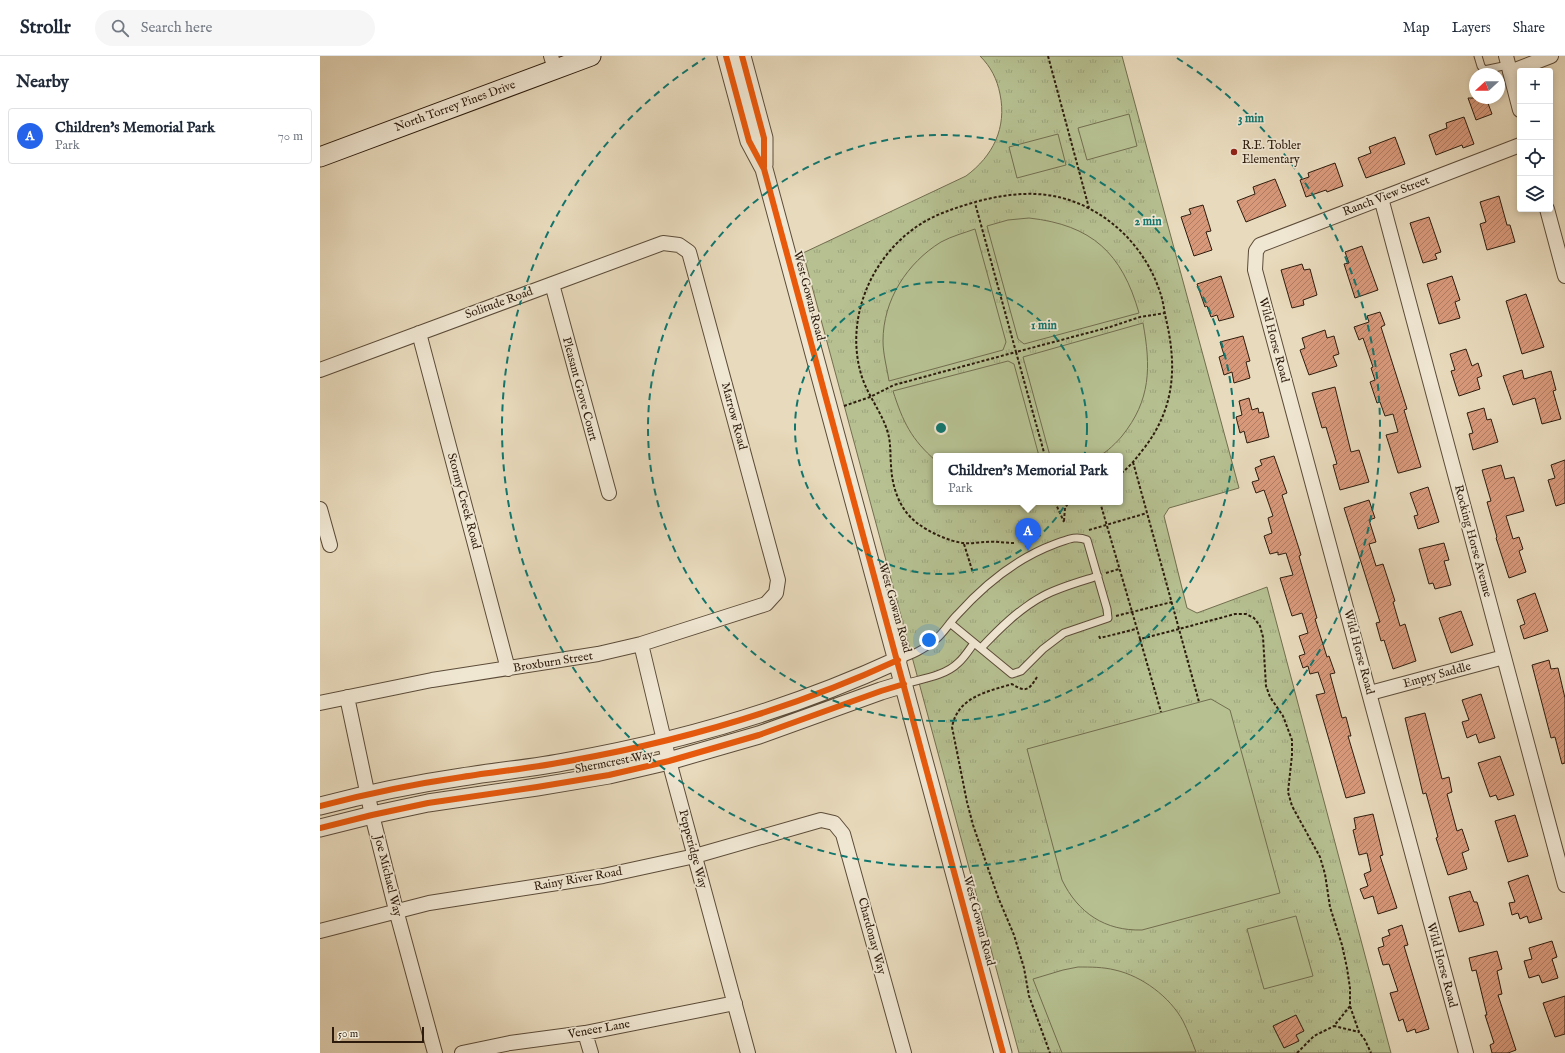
<!DOCTYPE html>
<html lang="en">
<head>
<meta charset="utf-8">
<style>
  :root { --surface:#fff; --page:#f6f6f7; --text:#1f2937; --muted:#747a83; --line:#e0e1e3; --accent:#2563eb }
  body { margin:0; font-family:"IM FELL English",serif; background:var(--page); color:var(--text) }
  .controls { position:absolute; right:12px; top:12px; display:grid; overflow:hidden; border-radius:4px; box-shadow:0 2px 6px #0003 }
  .controls button { width:36px; height:36px; display:grid; place-items:center; padding:0; border:0; border-bottom:1px solid var(--line); background:var(--surface); color:var(--text); font:20px sans-serif }
  .compass { position:absolute; left:1149px; top:12px; width:36px; height:36px; border-radius:50%; background:var(--surface); box-shadow:0 2px 6px #0003; rotate:249deg }
  .scale { position:absolute; left:12px; bottom:10px; width:92px; box-sizing:border-box; padding-left:4px; border:2px solid #2d1c0d; border-top:0; font-size:11px; line-height:14px; white-space:nowrap; color:#2d1c0d; -webkit-text-stroke:3px #f0e7d3; paint-order:stroke }
  .you { position:absolute; left:609px; top:584px; width:14px; height:14px; margin:-10px; border:3px solid #fff; border-radius:50%; background:#1a73e8; box-shadow:0 0 0 6px #1a73e833 }
  .badge { display:grid; place-items:center; width:26px; height:26px; border-radius:50%; background:var(--accent); color:#fff; font-size:13px; font-weight:700 }
  .pin { position:absolute; translate:-50% -33px; filter:drop-shadow(0 1px 2px #0008) }
  .pin::after { content:''; position:absolute; top:21px; width:14px; height:12px; background:inherit; clip-path:polygon(0 0,100% 0,50% 100%) }
  .popup { position:absolute; left:613px; top:397px; width:190px; height:52px; box-sizing:border-box; display:grid; place-content:center; border-radius:4px; background:var(--surface); filter:drop-shadow(0 1px 3px #0005); font-size:13px; white-space:nowrap; color:var(--muted) }
  .popup b { font-size:15px; color:var(--text) }
  .popup::after { content:''; position:absolute; left:50%; top:100%; margin-left:-8px; border:8px solid transparent; border-top-color:var(--surface) }
  .list { margin:0; padding:0; list-style:none }
  h2 { display:flex; justify-content:space-between; align-items:center; height:52px; margin:0; padding:0 16px; font-size:17px }
  h2 small { font-size:13px; font-weight:400; color:var(--muted) }
  .list li { display:grid; grid-template-columns:26px 1fr auto; gap:12px; align-items:center; box-sizing:border-box; height:56px; margin:0 8px 8px; padding:0 8px; border:1px solid var(--line); border-radius:4px }
  .list b { display:block; font-size:15px; white-space:nowrap }
  .list p { margin:0; font-size:13px; white-space:nowrap; color:var(--muted) }
  .list em { font-size:13px; font-style:normal; color:var(--muted) }
  .icon { flex:none; width:22px; height:22px; fill:none; stroke:currentColor; stroke-width:2; stroke-linecap:round; stroke-linejoin:round }
  .map { position:relative; flex:none; width:1245px; height:997px; overflow:hidden }
  header { display:flex; align-items:center; gap:24px; box-sizing:border-box; height:56px; padding:0 20px; background:var(--surface); border-bottom:1px solid var(--line) }
  header strong { font-size:19px }
  nav { display:flex; gap:22px; margin-inline-start:auto; font-size:14px }
  .search { width:280px; height:36px; background:var(--page); display:flex; align-items:center; gap:10px; box-sizing:border-box; padding:0 14px; border-radius:22px; color:var(--muted); font-size:15px }
  main { display:flex }
  aside { flex:1; background:var(--surface) }
  .map>svg:first-child { display:block }
</style>
</head>
<body>
<header>
<strong>Strollr</strong>
<div class="search"><svg class="icon" aria-label="search" viewBox="0 0 24 24"><circle cx="10" cy="10" r="6"/><path d="M15 15l6 6"/></svg>Search here</div>
<nav><a>Map</a><a>Layers</a><a>Share</a></nav>
</header>
<main>
<aside>
<h2>Nearby<small></small></h2>
<ul class="list">
<li><span class="badge">A</span><div><b>Children's Memorial Park</b><p>Park</p></div><em>70 m</em></li>
</ul>
</aside>
<div class="map">
<svg width="1245" height="997" viewBox="0 0 1245 997">
  <defs>
    <pattern id="park-tufts" width="24" height="20" patternUnits="userSpaceOnUse"><rect width="24" height="20" fill="#b6c091"/><path d="M3 7l-1-3M5 7V3M7 7l1-3M15 17l-1-3M17 17v-4M19 17l1-3" fill="none" stroke="#9da47c"/></pattern>
    <pattern id="building-hatch" width="6" height="6" patternUnits="userSpaceOnUse"><rect width="6" height="6" fill="#d8997b"/><path d="M-1 1l2-2M0 6l6-6M5 7l2-2" fill="none" stroke="#b07c63"/></pattern>
  </defs>
  <rect width="100%" height="100%" fill="#e8dabc"/>
  <filter id="stains"><feTurbulence type="fractalNoise" baseFrequency=".005" numOctaves="4"/><feColorMatrix values="0 0 0 0 .2 0 0 0 0 .09 0 0 0 0 .02 0 0 0 .5 -.17"/></filter>
  <radialGradient id="worn" r=".72"><stop offset=".6" stop-color="#630" stop-opacity="0"/><stop offset="1" stop-color="#630" stop-opacity=".3"/></radialGradient>
  <!-- park -->
  <path fill="url(#park-tufts)" stroke="#726e4f" fill-rule="evenodd" d="M660,0H802L919,432L849,452L844,460L867,552L877,557L947,531L1071,997H699L483,197L646,120C673,100 687,72 680,38C677,23 671,11 660,0ZM616,400H800V446H616Z"/>
  <!-- pitch -->
  <path fill="#b6c091" stroke="#726e4f" d="M809,58L817,90L767,104L758,72Z
    M738,78L746,109L697,122L689,91Z
    M709,162C772,169 802,197 819,257L704,288L698,283L667,170L688,164Z
    M655,173L686,286L683,294L569,325C567,312 563,298 563,285C563,244 587,207 621,186C632,180 644,177 655,173Z
    M823,267C831,311 831,344 802,380C798,385 786,397 779,400C773,402 739,400 730,400L703,301Z
    M688,305L694,308L719,400H616V405C591,383 583,366 573,335Z
    M891,643L910,654L960,837L822,874C785,875 758,857 742,824L707,693Z
    M976,860L993,920L944,933L927,873Z
    M758,911C771,911 783,911 795,914C822,920 850,941 863,965C868,975 872,986 876,996L742,997L713,923L743,914Z"/>
  <!-- building -->
  <path fill="url(#building-hatch)" stroke="#2d1c0d" d="M1148,42H1166L1172,58L1156,64Z
    M1144,61L1154,88L1143,92L1142,89L1116,99L1109,79L1127,72L1126,67Z
    M1075,81L1085,108L1046,122L1038,102L1051,97L1049,91Z
    M1015,107L1023,130L1007,136L1006,134L986,141L980,124L989,121L988,117Z
    M955,123L966,150L926,166L917,145L935,138L933,131Z
    M1179,140L1187,169H1190L1195,186L1167,194L1160,168L1166,166L1160,146Z
    M883,149L891,175L886,176L892,194L874,200L861,161L871,158L869,153Z
    M1109,161L1121,196L1115,198L1117,203L1103,207L1090,167Z
    M1042,190L1058,234L1035,242L1024,208L1029,207L1025,196Z
    M982,208L984,214L990,213L997,239L983,244L984,249L972,252L961,214Z
    M901,220L914,261L899,265L897,259L891,261L887,250L885,251L877,228Z
    M1132,220L1140,244L1135,246L1140,262L1119,268L1107,228Z
    M1206,238L1224,291L1202,298L1186,245Z
    M1060,256L1065,269L1061,271L1087,353L1084,354L1101,411L1079,417H1078L1066,379L1078,376L1073,358L1065,360L1060,346L1057,347L1050,326L1055,324L1051,312L1053,311L1043,282L1039,284L1034,271L1049,266L1047,260Z
    M1005,274L1007,282L1014,280L1019,298L1013,300L1017,310L989,319L980,294L985,292L982,282Z
    M923,280L930,305L926,306L930,322L914,327L912,316L904,319L899,301L904,299L900,286Z
    M1146,293L1152,310L1158,307L1162,320L1157,322L1160,333L1139,340L1131,315L1135,314L1130,298Z
    M1202,314L1204,323L1231,315L1236,334L1233,335L1241,363L1222,368L1215,342L1193,349L1183,320Z
    M1015,331L1031,396L1039,394L1049,426L1020,434L1013,409L1017,408L1006,371L1002,372L992,337Z
    M929,342L932,354L938,352L939,357L943,356L949,381L927,387L924,375L920,377L916,361L922,359L919,345Z
    M1164,352L1167,364L1171,363L1178,386L1153,394L1149,378L1153,377L1147,357Z
    M954,400L967,437L962,439L981,499L979,500L997,562L995,563L1007,601L1009,600L1015,617L1010,618L1022,662L1026,661L1031,680H1028L1045,737L1026,742L996,639L1005,637L998,616L990,618L988,610L983,612L979,600L985,598L979,580L988,577L982,557L972,560L960,522L973,519L966,497L958,499V496L950,498L944,480L952,477L948,462L953,460L944,434L936,437L932,426L939,424L935,412L942,409L940,404Z
    M1245,404V447L1236,450L1228,424L1235,422L1231,409Z
    M1181,409L1185,423L1194,421L1204,455L1186,460L1193,483L1199,481L1203,493L1199,495L1206,516L1189,522L1176,482L1177,481L1167,446L1171,445L1162,414Z
    M1108,431L1119,466L1098,473L1094,460L1098,459L1090,437Z
    M1049,444L1055,462L1049,464L1056,486L1049,488L1056,510L1063,508L1075,545L1073,546L1080,570L1085,568L1096,605L1073,613L1064,584L1061,585L1056,567L1060,566L1024,452Z
    M1124,487L1129,504L1124,505L1131,529L1115,533L1113,527L1109,528L1099,493Z
    M1215,537L1228,575L1204,583L1200,570L1205,568L1197,544Z
    M1141,555L1153,589L1131,597L1119,562Z
    M1229,604L1231,613L1238,612L1245,642V707L1242,708L1235,681L1231,682L1212,609Z
    M1161,638L1175,682L1159,687L1156,678L1147,682L1142,666L1149,664L1142,644Z
    M1105,657L1122,723L1129,721L1132,736L1127,738L1137,775L1142,773L1149,794L1142,797L1147,813L1128,819L1116,782L1118,781L1106,737L1103,738L1085,662Z
    M1180,700L1194,739L1178,744L1176,739L1170,741L1158,707Z
    M1053,758L1063,799L1060,800L1077,852L1058,858L1053,840L1044,843L1040,833L1048,830L1044,818L1051,815L1047,797L1039,799L1033,774L1036,773L1034,762Z
    M1195,759L1208,800L1188,806L1175,765Z
    M1208,819L1222,863L1209,867L1207,860L1200,863L1198,857L1192,859L1189,847L1195,846L1188,826Z
    M1150,835L1154,846H1157L1164,869L1139,876L1129,841Z
    M1082,869L1088,889L1084,890L1109,973L1096,977L1095,973L1087,976L1083,963L1079,965L1070,937L1078,935L1069,908L1063,909L1058,892L1064,890L1062,882L1070,879L1068,874Z
    M1232,885L1237,901L1232,903L1238,922L1222,927L1219,919L1209,922L1204,905L1212,903L1209,892Z
    M1177,895L1182,913L1177,915L1182,938L1178,939L1196,994L1188,997H1172L1170,989L1174,987L1165,959H1167L1156,914L1152,915L1149,902Z
    M1245,940V978L1235,981L1223,947Z
    M976,959L984,975L976,979L979,985L964,992L953,970Z"/>
  <g fill="none" stroke-linecap="round" stroke-linejoin="round">
    <!-- service casing -->
    <g stroke="#5c4c39" stroke-width="9">
      <path id="service" d="M1158,0L1161,10L1164,14L1188,9
        M661,592C679,573 699,553 723,540C740,531 759,526 778,520
        M578,604C591,599 604,594 615,584C624,577 629,567 637,559C664,529 697,502 735,488C747,484 755,479 767,484L787,553L788,562L744,577L723,593L701,615L692,618L630,567
        M584,628C601,623 625,620 638,607C644,602 649,594 654,587"/>
    </g>
    <!-- minor casing -->
    <g stroke="#5c4c39" stroke-width="16">
      <path id="minor" d="M231,0L235,13
        M1186,0L1200,54
        M1190,16L1231,0
        M1061,142L1245,829
        M1227,153L1245,220
        M232,228L289,437
        M99,277L188,613
        M0,314L343,187L359,189L369,196L458,524L456,537L446,548L321,588L278,598L112,624L0,647
        M0,453L10,489
        M321,588L349,705L428,997
        M1050,637L1184,601
        M27,641L52,759L76,854L115,997
        M0,875L109,847L283,820L375,800L501,764L514,767L523,778L584,997
        M265,977L271,997
        M142,997L190,987L265,977L415,947
        M1146,997L935,214L936,195L940,189L1200,89"/>
    </g>
    <!-- tertiary casing -->
    <g stroke="#5c4c39" stroke-width="19">
      <path id="tertiary" d="M406,0L429,85L444,113L683,997
        M422,0L444,82V109
        M0,750C46,738 94,728 142,721C178,715 214,712 249,705C362,685 474,652 578,604
        M0,772L52,759L108,747L217,731L289,719L349,705L439,679L561,635L584,628"/>
    </g>
    <!-- secondary casing -->
    <g stroke="#2d1c0d" stroke-width="21">
      <path id="secondary" d="M0,101L271,0"/>
    </g>
    <!-- path -->
    <path stroke="#2d1c0d" stroke-width="2" stroke-dasharray="3 2" stroke-linecap="butt" d="M728,0L769,152
      M524,350L550,341L574,329L696,296L655,147
      M725,400L696,296L790,271L820,261L845,257
      M813,406L859,573L915,558H926L934,562L940,570L943,581L946,630L950,641L963,660L972,684V699L968,736L972,750L1000,801L1005,818L1010,851L1022,889L1027,912L1030,932V950L1039,976L1045,984L1051,997
      M735,446L744,466
      M780,446L820,583L859,573L879,646
      M744,465L745,452L749,446
      M769,474L827,457
      M694,487C685,487 676,485 666,486C659,486 651,488 643,487C628,485 609,476 597,467C579,453 572,431 571,409C570,398 571,388 568,377C562,356 547,339 541,318C522,252 562,179 625,156C665,141 711,130 752,145C794,160 826,194 840,236C843,244 844,254 846,263C857,310 855,351 825,391C817,401 811,410 800,418
      M644,488L653,517
      M786,517L799,513
      M796,560L852,546
      M779,580L780,582L816,573
      M820,583L841,656
      M717,621C709,634 706,637 692,628C666,636 638,641 632,671L647,746L653,769L678,841L694,879L704,912L709,940L730,997
      M1030,950L1014,970L1039,976
      M977,997L994,980L1014,970"/>
    <!-- service -->
    <use href="#service" stroke="#f0e7d3" stroke-width="7"/>
    <!-- minor -->
    <use href="#minor" stroke="#f0e7d3" stroke-width="14"/>
    <!-- tertiary -->
    <use href="#tertiary" stroke="#f0e7d3" stroke-width="17"/>
    <!-- secondary -->
    <use href="#secondary" stroke="#f0e7d3" stroke-width="19"/>
    <!-- cycleway casing -->
    <g stroke="#f0e7d3" stroke-width="8">
      <path id="cycleway" d="M406,0L429,85L444,113L683,997
        M422,0L444,82V111
        M0,750C46,738 94,728 142,721C178,715 214,712 249,705C362,685 474,652 578,604
        M0,772L52,759L108,747L217,731L289,719L349,705L439,679L561,635L584,628"/>
    </g>
    <!-- cycleway -->
    <use href="#cycleway" stroke="#e8590c" stroke-width="6"/>
  </g>
  <!-- distance rings -->
  <g fill="none" stroke="#0f766e" stroke-width="2" stroke-dasharray="7 5">
    <circle cx="621" cy="372" r="146"/>
    <circle cx="621" cy="372" r="293"/>
    <path d="M857 2A439 439 0 1 1 385 2"/>
  </g>
  <!-- markers -->
  <circle fill="#8f2418" stroke="#f0e7d3" stroke-width="1.5" cx="914" cy="96" r="4"/>
  <g text-anchor="middle" dominant-baseline="central" stroke-width="3.5" stroke-linejoin="round" paint-order="stroke">
    <!-- street labels -->
    <g font-size="12" fill="#2d1c0d" stroke="#f0e7d3">
      <text transform="translate(135 50) rotate(-20)">North Torrey Pines Drive</text>
      <text transform="translate(1066 140) rotate(-21)">Ranch View Street</text>
      <text transform="translate(489 240) rotate(75)">West Gowan Road</text>
      <text transform="translate(179 247) rotate(-20)">Solitude Road</text>
      <text transform="translate(954 284) rotate(75)">Wild Horse Road</text>
      <text transform="translate(260 333) rotate(75)">Pleasant Grove Court</text>
      <text transform="translate(414 360) rotate(75)">Marrow Road</text>
      <text transform="translate(144 445) rotate(75)">Stormy Creek Road</text>
      <text transform="translate(1153 485) rotate(75)">Rocking Horse Avenue</text>
      <text transform="translate(575 552) rotate(74)">West Gowan Road</text>
      <text transform="translate(1039 596) rotate(75)">Wild Horse Road</text>
      <text transform="translate(233 606) rotate(-9)">Broxburn Street</text>
      <text transform="translate(1117 619) rotate(-15)">Empty Saddle</text>
      <text transform="translate(294 706) rotate(-11)">Shermcrest Way</text>
      <text transform="translate(373 793) rotate(75)">Pepperidge Way</text>
      <text transform="translate(68 820) rotate(76)">Joe Michael Way</text>
      <text transform="translate(258 823) rotate(-10)">Rainy River Road</text>
      <text transform="translate(659 865) rotate(75)">West Gowan Road</text>
      <text transform="translate(552 880) rotate(75)">Chardonay Way</text>
      <text transform="translate(1122 909) rotate(75)">Wild Horse Road</text>
      <text transform="translate(279 973) rotate(-10)">Veneer Lane</text>
    </g>
    <!-- poi labels -->
    <g font-size="12" fill="#2d1c0d" stroke="#f0e7d3" text-anchor="start">
      <text x="922" y="89">R.E. Tobler<tspan x="922" dy="14">Elementary</tspan></text>
    </g>
  </g>
  <circle cx="621" cy="372" r="6" fill="#0f766e" stroke="#f0e7d3" stroke-width="2"/>
  <g font-size="12" text-anchor="middle" font-weight="bold" fill="#0f766e" stroke="#f0e7d3" stroke-width="3.5" stroke-linejoin="round" paint-order="stroke">
    <text x="931" y="66">3 min</text>
    <text x="828" y="169">2 min</text>
    <text x="724" y="273">1 min</text>
  </g>
  <rect width="100%" height="100%" filter="url(#stains)"/>
  <rect width="100%" height="100%" fill="url(#worn)"/>
</svg>
<div class="controls">
<button>+</button>
<button>−</button>
<button><svg class="icon" aria-label="locate" viewBox="0 0 24 24"><circle cx="12" cy="12" r="6"/><path d="M12 2v4M12 18v4M2 12h4M18 12h4"/></svg></button>
<button><svg class="icon" aria-label="layers" viewBox="0 0 24 24"><path d="M12 4l9 5-9 5-9-5zM3 14l9 5 9-5"/></svg></button>
</div>
<svg class="compass" viewBox="-18 -18 36 36"><path d="M0-13l5 13h-10z" fill="#e53935"/><path d="M0 13l5-13h-10z" fill="#747a83"/></svg>
<div class="scale">50 m</div>
<div class="you"></div>
<div class="pin badge" style="left:708px;top:495px">A</div>
<div class="popup"><b>Children's Memorial Park</b>Park</div>
</div>
</main>
</body>
</html>
